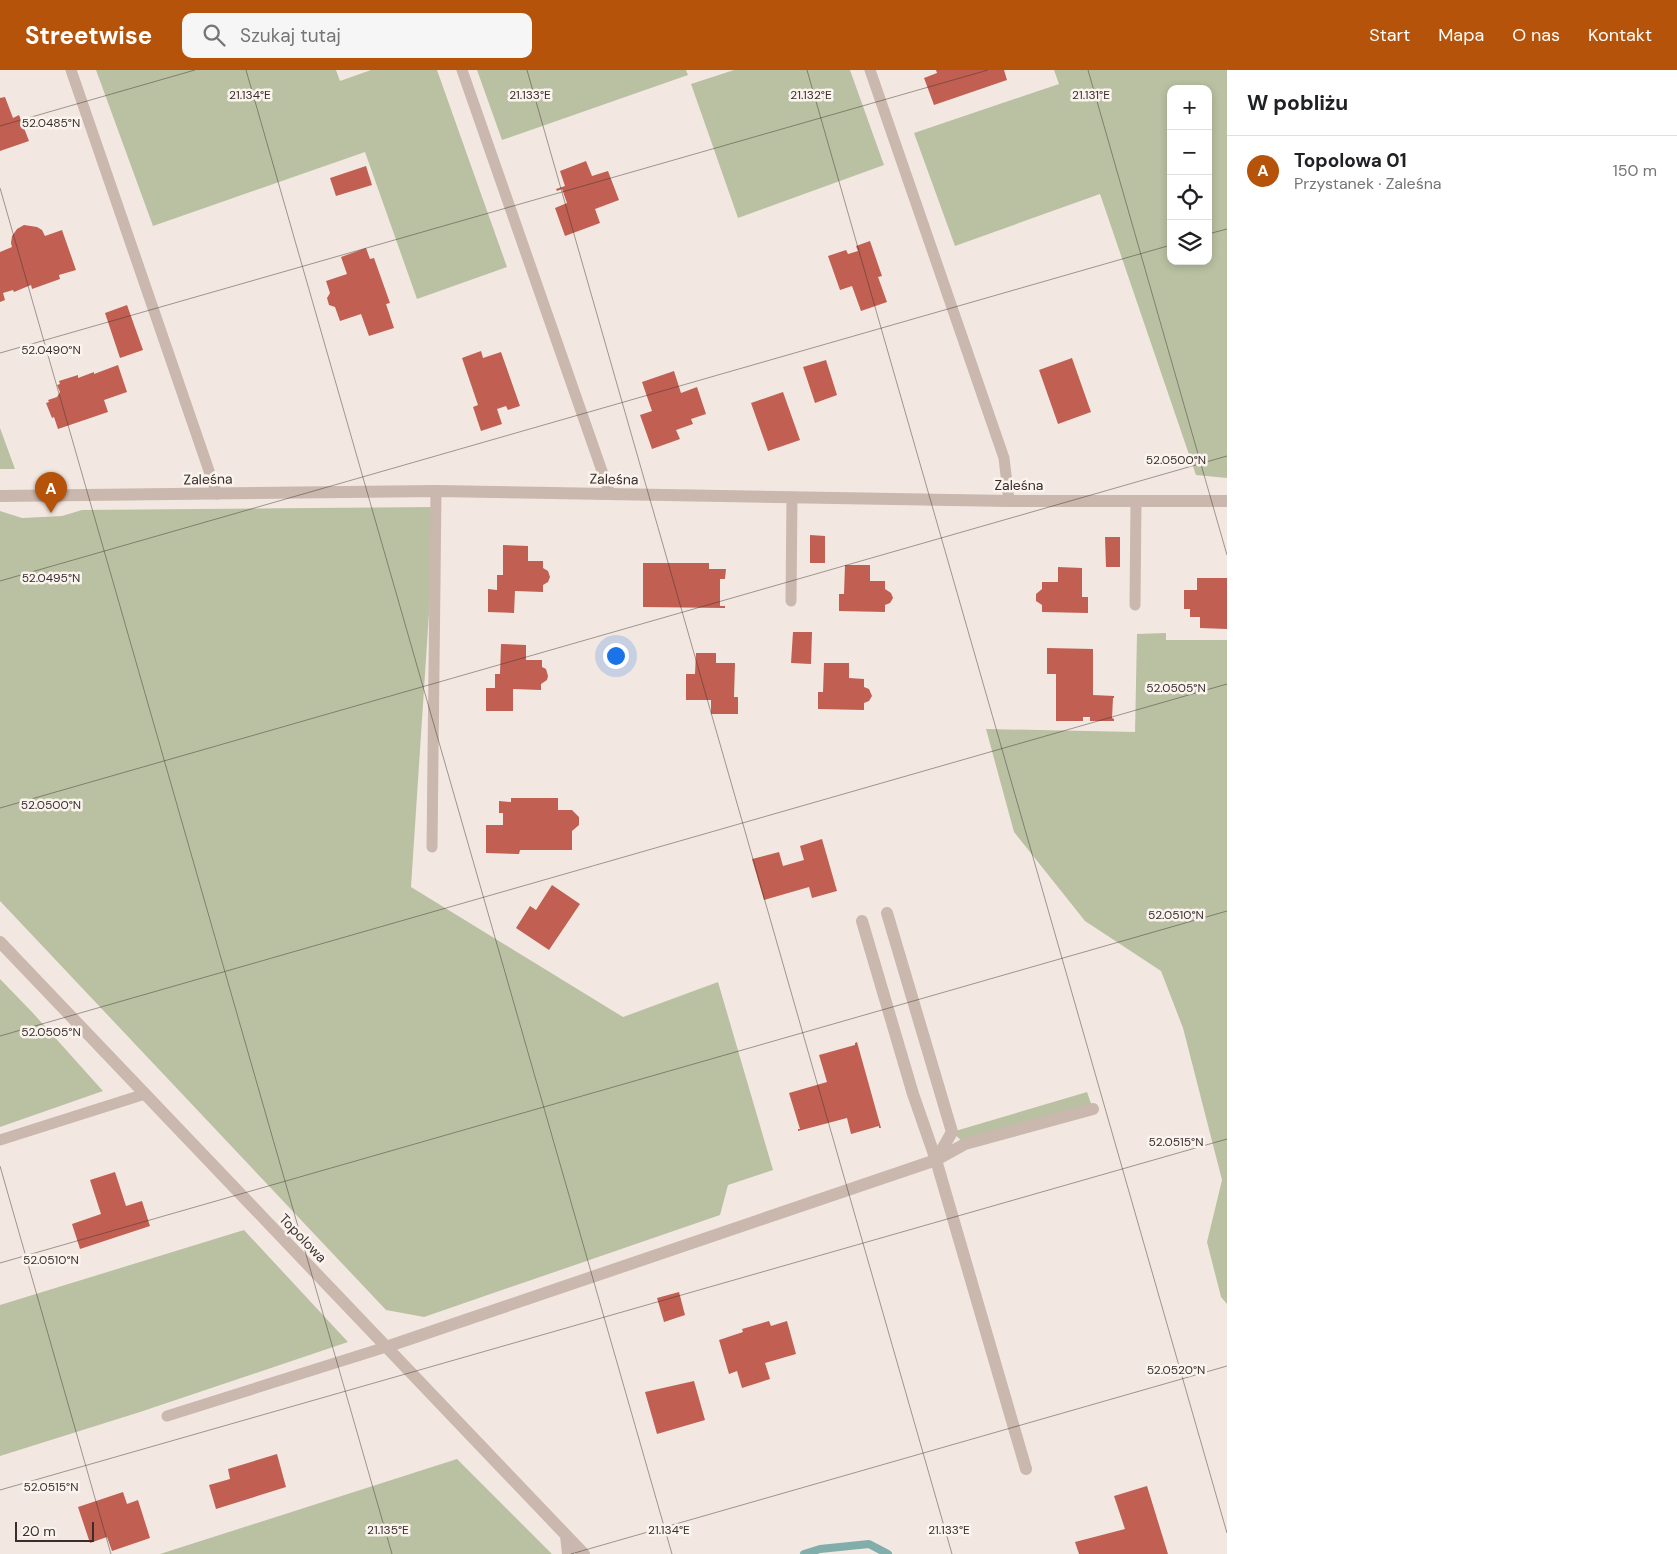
<!DOCTYPE html>
<html lang="pl">
<head>
<meta charset="utf-8">
<style>
  :root { --surface:#fff; --page:#f6f6f6; --text:#202124; --muted:#757577; --line:#e0e0e0; --accent:#b45309 }
  body { margin:0; font-family:"DM Sans",sans-serif; background:var(--page); color:var(--text) }
  .controls { position:absolute; right:15px; top:15px; display:grid; overflow:hidden; border-radius:10px; box-shadow:0 2px 8px #0003 }
  .controls button { width:45px; height:45px; display:grid; place-items:center; padding:0; border:0; border-bottom:1px solid var(--line); background:var(--surface); color:var(--text); font:25px sans-serif }
  .scale { position:absolute; left:15px; bottom:12px; width:79px; box-sizing:border-box; padding-left:5px; border:2px solid #392e2b; border-top:0; font-size:14px; line-height:18px; white-space:nowrap; color:#392e2b; -webkit-text-stroke:4px #faf3ee; paint-order:stroke }
  .you { position:absolute; left:615px; top:585px; width:18px; height:18px; margin:-12px; border:4px solid #fff; border-radius:50%; background:#1a73e8; box-shadow:0 0 0 8px #1a73e833 }
  .badge { display:grid; place-items:center; width:32px; height:32px; border-radius:50%; background:var(--accent); color:#fff; font-size:16px; font-weight:700 }
  .pin { position:absolute; translate:-50% -41px; filter:drop-shadow(0 1px 2px #0008) }
  .pin::after { content:''; position:absolute; top:26px; width:18px; height:15px; background:inherit; clip-path:polygon(0 0,100% 0,50% 100%) }
  .list { margin:0; padding:0; list-style:none }
  h2 { display:flex; justify-content:space-between; align-items:center; height:65px; margin:0; padding:0 20px; font-size:21px }
  h2 small { font-size:16px; font-weight:400; color:var(--muted) }
  .list li { display:grid; grid-template-columns:32px 1fr auto; gap:15px; align-items:center; box-sizing:border-box; height:70px; padding:0 20px; border-top:1px solid var(--line) }
  .list b { display:block; font-size:19px; white-space:nowrap }
  .list p { margin:0; font-size:16px; white-space:nowrap; color:var(--muted) }
  .list em { font-size:16px; font-style:normal; color:var(--muted) }
  .icon { flex:none; width:28px; height:28px; fill:none; stroke:currentColor; stroke-width:2; stroke-linecap:round; stroke-linejoin:round }
  .map { position:relative; flex:none; width:1227px; height:1484px; overflow:hidden }
  header { display:flex; align-items:center; gap:30px; box-sizing:border-box; height:70px; padding:0 25px; background:var(--accent); color:#fff }
  header strong { font-size:24px }
  nav { display:flex; gap:28px; margin-inline-start:auto; font-size:18px }
  .search { width:350px; height:45px; background:var(--page); display:flex; align-items:center; gap:12px; box-sizing:border-box; padding:0 18px; border-radius:10px; color:var(--muted); font-size:19px }
  main { display:flex }
  aside { flex:1; background:var(--surface) }
  .map>svg:first-child { display:block }
</style>
</head>
<body>
<header>
<strong>Streetwise</strong>
<div class="search"><svg class="icon" aria-label="search" viewBox="0 0 24 24"><circle cx="10" cy="10" r="6"/><path d="M15 15l6 6"/></svg>Szukaj tutaj</div>
<nav><a>Start</a><a>Mapa</a><a>O nas</a><a>Kontakt</a></nav>
</header>
<main>
<div class="map">
<svg width="1227" height="1484" viewBox="0 0 1227 1484">
  <rect width="100%" height="100%" fill="#f2e8e1"/>
  <!-- green -->
  <path fill="#bac1a2" fill-rule="evenodd" d="M96,0H336L340,11L371,0H437L507,197L417,229L365,82L153,156Z
    M477,0H686L688,5L502,70Z
    M734,0H850L884,95L738,148L691,14Z
    M1054,0H1227V408L1196,405L1100,124L955,176L914,63L1059,14ZM1171,19H1208V191H1171Z
    M0,358L15,399H0Z
    M436,437L411,817L623,947L718,912L773,1100L728,1115L720,1145L424,1247L386,1240L0,831V441L22,448L62,446L82,440Z
    M1166,563V570H1227V1234L1221,1227L1207,1172L1222,1110L1183,958L1161,901L1085,851L1014,762L986,659L1135,662L1137,564Z
    M0,909L32,942L103,1021L0,1057Z
    M1087,1022L1093,1039L965,1074L952,1062Z
    M244,1160L348,1272L140,1342L0,1386V1235Z
    M457,1389L552,1484H160Z"/>
  <g fill="none" stroke-linecap="round" stroke-linejoin="round">
    <!-- stream -->
    <path stroke="#81aeab" stroke-width="8" d="M804,1484L820,1479L869,1474L888,1484"/>
  </g>
  <!-- building -->
  <path fill="#c05f52" d="M936,0H1004L1007,10L934,35L924,8L937,3Z
    M5,27L13,48L19,45L29,71L0,81V28Z
    M586,91L592,106L608,101L619,130L595,139L600,153L565,166L555,138L567,133L562,119L557,121L556,119L565,116L560,101Z
    M366,96L372,115L336,126L330,108Z
    M24,155L37,157L42,160L45,166L62,160L76,200L59,205L60,209L32,219L31,215L14,222L13,220L3,223L5,230L0,232V182L12,177L11,173L12,166L17,159Z
    M870,171L882,206L878,207L887,232L861,241L852,216L840,220L828,186L846,180L848,184L858,181L856,176Z
    M366,178L370,189L374,188L390,233L386,234L394,258L369,266L361,244L340,251L335,237L329,235L327,228L330,223L326,211L347,204L341,187Z
    M127,235L143,280L120,288L105,243Z
    M481,281L483,288L501,282L520,336L508,340L506,336L497,339L502,354L481,361L473,337L478,335L462,288Z
    M1072,288L1091,342L1058,354L1039,300Z
    M826,290L837,325L815,333L803,297Z
    M118,295L127,322L104,330L108,342L58,359L54,347L52,348L46,333L49,332L48,330L57,327L60,322L57,315L60,314L59,311L78,305V308L94,302V304Z
    M674,301L681,323L697,317L706,344L691,349L693,354L676,360L680,369L652,379L640,345L652,341L642,312Z
    M783,322L800,370L768,381L751,333Z
    M810,465L825,466V493H810Z
    M1105,467H1120V497H1106Z
    M503,475L528,476V491H543V498L548,501L550,507L548,512L543,515V522L515,521L514,543L488,542V519L497,520V505H503Z
    M643,493H709V499H726L725,509H720V536H725V538L643,537Z
    M845,495H870V511H885V519L891,523L893,528L890,533L885,535V542L839,541V524H844Z
    M1058,497L1082,498V527H1088V543L1042,542V535L1036,531V524L1042,519V512H1058Z
    M1197,508H1227V559L1200,558V547H1190V539H1184V520H1197Z
    M793,562H812L811,594L791,593Z
    M501,574L526,575V590H542V597L546,599L548,606L547,610L541,614V620L513,619V641H486V618H495V604H500Z
    M1047,578L1093,579V625L1114,626V628H1113L1112,648L1114,649V651H1090V647H1083V651H1056V604H1047Z
    M696,583H716V593H735L734,627H738V644H711V630H686V604H695Z
    M824,593H849V608L864,609V617L869,619L872,626L869,631L864,633V640L818,639V622H823Z
    M511,728H558V740H572L579,747V755L572,761V780H520L519,784L486,783V755H503V743H499V731L511,732Z
    M822,769L837,821L812,828L809,817L764,830L752,789L779,782L783,796L804,790L800,776Z
    M552,815L580,834L549,880L516,858L530,836L536,840Z
    M857,972L881,1058H879V1056L851,1064L847,1048L798,1061V1059H800L789,1023L827,1012L819,985L855,975V973Z
    M115,1102L126,1136L142,1131L150,1156L80,1179L72,1154L101,1144L90,1110Z
    M679,1222L685,1245L664,1252L657,1228Z
    M769,1251L771,1256L787,1251L796,1284L765,1293L770,1309L742,1318L737,1301L729,1304L719,1270L743,1262L742,1259Z
    M694,1311L705,1350L657,1364L645,1322Z
    M277,1384L286,1417L216,1439L209,1415L230,1409L228,1399Z
    M1147,1416L1168,1484H1079L1075,1472L1125,1459L1114,1426Z
    M123,1422L127,1434L138,1430L150,1468L112,1481L107,1467L90,1473L78,1437Z"/>
  <g fill="none" stroke-linecap="round" stroke-linejoin="round">
    <!-- service -->
    <path stroke="#cab7ad" stroke-width="11" d="M71,0L217,424
      M462,0L610,424
      M870,0L1004,388L1009,431
      M791,531L792,427
      M1135,535L1136,431
      M432,777L436,421
      M0,1070L145,1024
      M167,1346L386,1277"/>
    <!-- minor -->
    <path stroke="#cab7ad" stroke-width="12" d="M0,426L436,421L1009,431H1227
      M887,843L952,1062L936,1090
      M862,851L913,1024L936,1090L1026,1399
      M0,872L584,1484
      M386,1277L936,1090L965,1074L1093,1039
      M566,1465L568,1484"/>
  </g>
  <!-- ticks -->
  <path fill="none" stroke="#392e2b" stroke-width="1" stroke-opacity="0.45" d="M246,0L672,1484M527,0L952,1484M807,0L1227,1463M1088,0L1227,485M0,56L195,0M0,118L392,1484M1208,164L1227,159M0,283L988,0M0,511L1171,175M0,738L1227,386M0,966L1227,614M0,1096L111,1484M0,1193L1227,841M0,1420L1227,1069M571,1484L1227,1296"/>
  <g text-anchor="middle" dominant-baseline="central" stroke-width="5" stroke-linejoin="round" paint-order="stroke">
    <!-- street labels -->
    <g font-size="14" fill="#392e2b" stroke="#faf3ee">
      <text transform="translate(208 409) rotate(-1)">Zaleśna</text>
      <text transform="translate(614 409) rotate(1)">Zaleśna</text>
      <text x="1019" y="415">Zaleśna</text>
      <text transform="translate(303 1168) rotate(46)">Topolowa</text>
    </g>
  </g>
  <g font-size="12" text-anchor="middle" fill="#392e2b" stroke="#faf3ee" stroke-width="5" stroke-linejoin="round" paint-order="stroke">
    <text x="250" y="29">21.134°E</text>
    <text x="530" y="29">21.133°E</text>
    <text x="811" y="29">21.132°E</text>
    <text x="1091" y="29">21.131°E</text>
    <text x="51" y="57">52.0485°N</text>
    <text x="51" y="284">52.0490°N</text>
    <text x="1176" y="394">52.0500°N</text>
    <text x="51" y="512">52.0495°N</text>
    <text x="1176" y="622">52.0505°N</text>
    <text x="51" y="739">52.0500°N</text>
    <text x="1176" y="849">52.0510°N</text>
    <text x="51" y="966">52.0505°N</text>
    <text x="1176" y="1076">52.0515°N</text>
    <text x="51" y="1194">52.0510°N</text>
    <text x="1176" y="1304">52.0520°N</text>
    <text x="51" y="1421">52.0515°N</text>
    <text x="388" y="1464">21.135°E</text>
    <text x="669" y="1464">21.134°E</text>
    <text x="949" y="1464">21.133°E</text>
  </g>
</svg>
<div class="controls">
<button>+</button>
<button>−</button>
<button><svg class="icon" aria-label="locate" viewBox="0 0 24 24"><circle cx="12" cy="12" r="6"/><path d="M12 2v4M12 18v4M2 12h4M18 12h4"/></svg></button>
<button><svg class="icon" aria-label="layers" viewBox="0 0 24 24"><path d="M12 4l9 5-9 5-9-5zM3 14l9 5 9-5"/></svg></button>
</div>
<div class="scale">20 m</div>
<div class="you"></div>
<div class="pin badge" style="left:51px;top:443px">A</div>
</div>
<aside>
<h2>W pobliżu<small></small></h2>
<ul class="list">
<li><span class="badge">A</span><div><b>Topolowa 01</b><p>Przystanek · Zaleśna</p></div><em>150 m</em></li>
</ul>
</aside>
</main>
</body>
</html>
